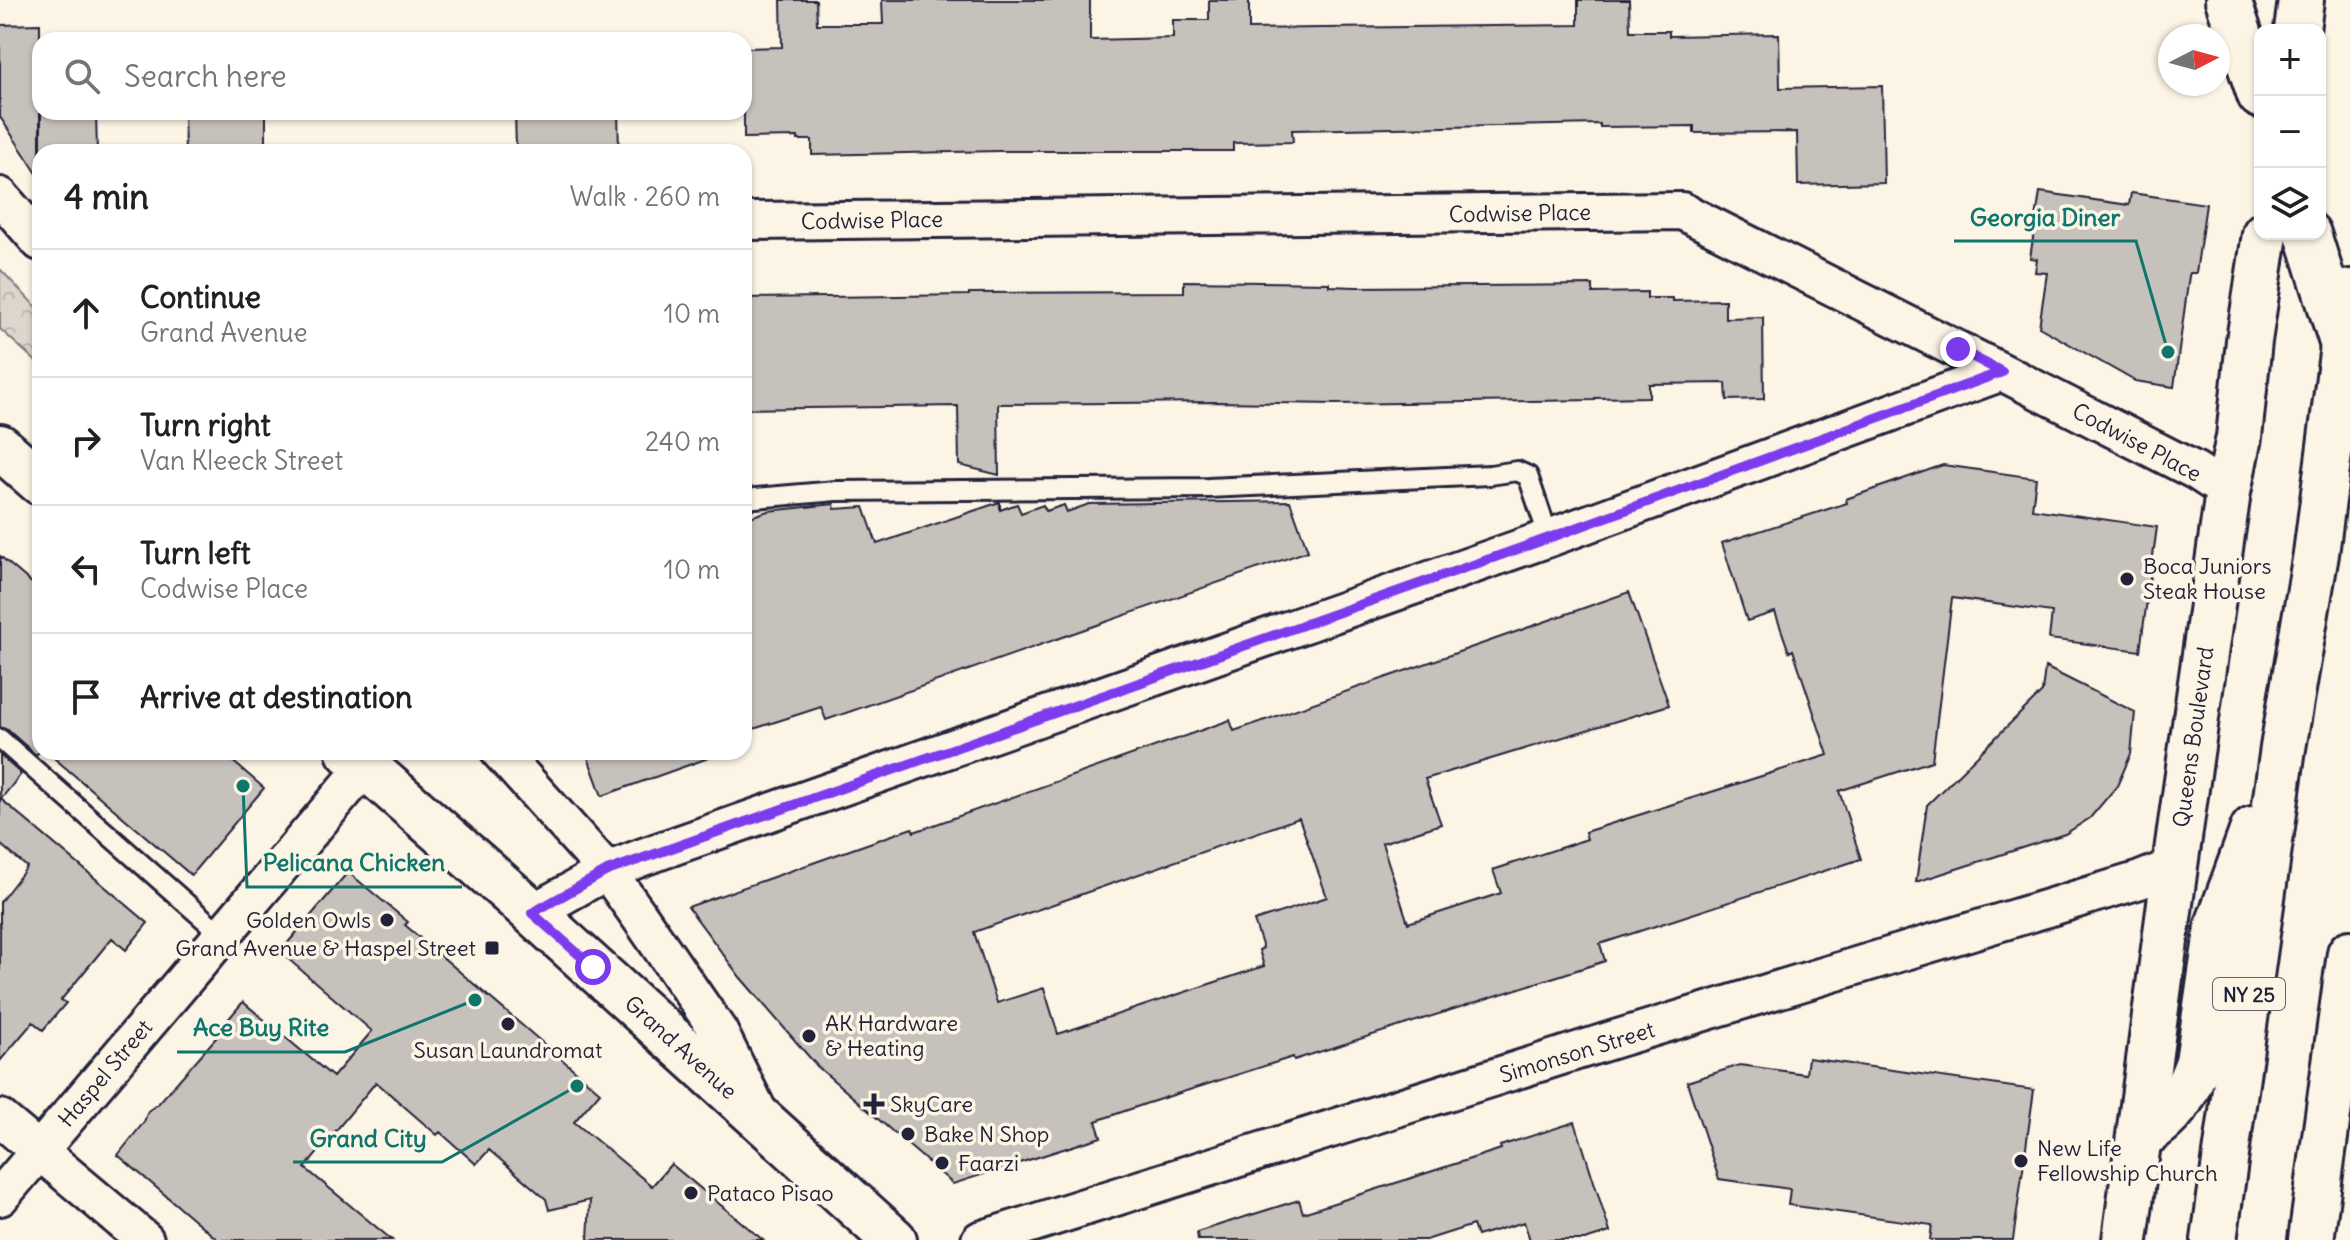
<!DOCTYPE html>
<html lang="en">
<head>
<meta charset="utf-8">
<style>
  :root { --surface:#fff; --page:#f6f6f6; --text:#202124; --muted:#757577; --line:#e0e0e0 }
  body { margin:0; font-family:Delius,sans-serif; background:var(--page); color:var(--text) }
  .controls { position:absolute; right:24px; top:24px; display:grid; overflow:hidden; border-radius:16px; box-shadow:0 2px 6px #0004 }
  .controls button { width:72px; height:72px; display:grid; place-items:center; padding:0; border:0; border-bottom:2px solid var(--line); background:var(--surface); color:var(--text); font:40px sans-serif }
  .compass { position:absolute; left:2158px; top:24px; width:72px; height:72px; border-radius:50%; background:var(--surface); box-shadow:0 2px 6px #0004; rotate:84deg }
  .stop { position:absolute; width:24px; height:24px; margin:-18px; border:6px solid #7c3aed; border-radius:50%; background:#fff }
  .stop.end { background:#7c3aed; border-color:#fff; box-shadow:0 2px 8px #0008 }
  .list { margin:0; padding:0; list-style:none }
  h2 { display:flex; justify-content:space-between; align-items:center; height:104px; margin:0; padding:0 32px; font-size:34px }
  h2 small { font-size:26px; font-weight:400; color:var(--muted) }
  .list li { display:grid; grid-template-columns:52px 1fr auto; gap:24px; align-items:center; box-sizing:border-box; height:128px; padding:0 32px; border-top:2px solid var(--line) }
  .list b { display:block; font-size:30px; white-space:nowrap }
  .list p { margin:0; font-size:26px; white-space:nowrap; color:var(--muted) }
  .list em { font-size:26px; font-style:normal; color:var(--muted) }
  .icon { flex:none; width:44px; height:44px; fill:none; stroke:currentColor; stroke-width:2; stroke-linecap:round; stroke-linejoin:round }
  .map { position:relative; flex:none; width:2350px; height:1240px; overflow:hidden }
  .search { position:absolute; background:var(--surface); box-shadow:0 2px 6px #0004; left:32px; top:32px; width:720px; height:88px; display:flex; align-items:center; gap:20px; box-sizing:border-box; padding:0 28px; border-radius:24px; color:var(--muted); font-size:30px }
  .panel { position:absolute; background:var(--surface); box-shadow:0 2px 6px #0004; left:32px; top:144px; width:720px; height:616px; border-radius:24px }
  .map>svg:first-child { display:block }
</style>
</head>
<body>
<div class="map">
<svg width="2350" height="1240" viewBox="0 0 2350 1240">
  <defs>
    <pattern id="park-crowns" width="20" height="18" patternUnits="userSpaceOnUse" patternTransform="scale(2)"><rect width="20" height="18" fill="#dcd6cc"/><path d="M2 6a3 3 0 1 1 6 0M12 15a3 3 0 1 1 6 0" fill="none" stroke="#bcb7b0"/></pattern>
  </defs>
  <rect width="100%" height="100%" fill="#fcf5e5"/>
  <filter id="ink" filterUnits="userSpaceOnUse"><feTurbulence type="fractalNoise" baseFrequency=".0125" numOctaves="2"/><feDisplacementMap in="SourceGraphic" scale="16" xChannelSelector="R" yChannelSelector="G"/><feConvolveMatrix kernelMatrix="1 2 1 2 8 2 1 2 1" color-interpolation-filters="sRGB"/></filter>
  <g filter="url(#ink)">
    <!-- park -->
    <path fill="url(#park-crowns)" stroke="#7f7c84" stroke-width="2" d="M0,269L40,311V365L0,329Z"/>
    <!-- building -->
    <path fill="#c6c1bb" stroke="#22223b" stroke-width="2" fill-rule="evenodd" d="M781,0H816L817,24H883L882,0H1090V40L1173,38V20H1209V0H1249V29L1578,25V0H1629L1630,31H1669V36L1779,34L1780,88L1882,86L1884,183L1798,185L1797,132L1694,133V126L1600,127V124L1292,130L1293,142L1233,143V151H999L812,155V140H798V137L744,138V48L782,47Z
      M40,24V178L0,117V25Z
      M41,112H96L97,152H41Z
      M184,112H266V152H185Z
      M515,112H618L619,152H528V149H516Z
      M2040,192L2129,205L2131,193L2206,204L2196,273H2190L2189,276L2174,387L2135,381L2039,327L2047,273L2035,272L2037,259L2030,258Z
      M1184,281L1329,283V286L1356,287L1593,285V293L1647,292V298H1673V301L1725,300V318L1763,317L1764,399L1727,400L1726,383L1649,384V397L1595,398V400L1335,404L1217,402L998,404L999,475L959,465L958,406L744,409V298L969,295V293L1184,292Z
      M1943,465L2036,478L2032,509L2157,527L2140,651L2049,639L2052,612L1952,598L1932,761L1839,791L1861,859L1600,944L1605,961L1294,1060L1293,1057L1145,1104L1096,1121L1101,1137L953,1184L817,1066L740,977L688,907L912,828L914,832L1230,720L1234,731L1629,592L1669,705L1425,779L1441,824L1382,843L1408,923L1501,893L1493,870L1587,839L1585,832L1828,755L1793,650L1789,652L1775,612L1747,621L1722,543L1847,503L1846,499ZM1299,818L1327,897L1254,921L1263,948L1259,950L1264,966L1058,1034L1044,988L997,1003L974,932Z
      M1290,501L1308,551L826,720L821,707L744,732V519L768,511L834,504L835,509L864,507L877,544L1000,502V510L1017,504L1021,513L1043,505L1046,511L1064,505L1067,512L1089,504Z
      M0,556L40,590V751L36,755L8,730L0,727Z
      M2045,667L2135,712L2131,754L2117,786L2090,818L2065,834L1916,882L1927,805L2042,692Z
      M47,752H222L264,788L191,875Z
      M586,752H710L711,757L602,796Z
      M0,755L21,774L1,799L148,923L126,950L112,938L61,1000L66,1003L43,1030L33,1022L0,1061V902L27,867L0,844Z
      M348,872L408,922L405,925L600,1092L574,1122L652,1186L671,1164L763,1240H588L590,1200L549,1210L546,1199L489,1150L476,1164L440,1132L437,1135L376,1082L305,1168L392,1240H218L118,1155L144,1122L148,1111L158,1104L222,1031L220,1029L243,1002L333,1077L372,1031L280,952Z
      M1808,1058L2034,1090L2013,1240H1930L1932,1225L1788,1205L1790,1189L1719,1179L1687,1082L1740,1065L1806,1074Z
      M1575,1122L1610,1232L1585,1240H1530L1524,1222L1477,1236L1473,1225L1426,1240H1198L1197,1232L1299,1200L1303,1213L1501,1149L1500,1146Z"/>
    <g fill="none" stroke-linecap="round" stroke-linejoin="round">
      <!-- lane casing -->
      <g stroke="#22223b" stroke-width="24">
        <path id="lane" d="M744,499L836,491L1208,488L1490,475L1517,471L1528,476L1549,538
          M0,739L222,935"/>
      </g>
      <!-- street casing -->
      <g stroke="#22223b" stroke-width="42">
        <path id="street" d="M0,196L40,242
          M744,221L1682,211L2002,372L2196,471L2228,492
          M500,752L607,871L642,920L719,1032L758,1111
          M532,913L607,871L643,857L1549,538L2002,372
          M0,1118L145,1240
          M0,1197L365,767
          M980,1240L1615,1039L2140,880L2175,866"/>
      </g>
      <!-- secondary casing -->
      <g stroke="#22223b" stroke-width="50">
        <path id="secondary" d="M2228,0L2260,95
          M2297,30L2301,0
          M2308,234L2345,352
          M0,447L40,482
          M349,752L524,905L894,1240
          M2125,1240L2175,866L2228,492L2239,437L2249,341L2265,234"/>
      </g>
      <!-- primary casing -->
      <g stroke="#22223b" stroke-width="50">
        <path id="primary" d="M2140,1137C2173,1117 2185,1098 2198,1062L2218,925L2253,829
          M2214,1240L2283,748L2316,554L2350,292
          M2311,1240L2350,953"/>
      </g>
      <!-- lane -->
      <use href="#lane" stroke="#fcf5e5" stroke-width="18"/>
      <!-- street -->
      <use href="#street" stroke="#fcf5e5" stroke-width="36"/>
      <!-- secondary -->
      <use href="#secondary" stroke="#fcf5e5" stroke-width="44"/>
      <!-- primary -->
      <use href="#primary" stroke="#fcf5e5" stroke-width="44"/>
    </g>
  </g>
  <g fill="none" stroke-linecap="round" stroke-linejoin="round" filter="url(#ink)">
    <!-- route -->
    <path stroke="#7c3aed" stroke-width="10" d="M593,967L532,913L607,871L1549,538L2002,372L1958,349"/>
  </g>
  <!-- markers -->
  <g fill="#22223b" stroke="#fcf5e5" stroke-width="3">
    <circle cx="2127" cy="579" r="8"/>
    <circle cx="387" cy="920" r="8"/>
    <rect x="484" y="940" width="16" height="16" rx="4"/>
    <circle cx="508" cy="1024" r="8"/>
    <circle cx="809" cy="1036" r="8"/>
    <path d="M870 1092h8v8h8v8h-8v8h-8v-8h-8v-8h8z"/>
    <circle cx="908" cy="1134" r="8"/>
    <circle cx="2021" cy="1161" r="8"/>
    <circle cx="942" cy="1163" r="8"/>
    <circle cx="691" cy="1193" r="8"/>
  </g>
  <g text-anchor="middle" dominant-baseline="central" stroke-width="7" stroke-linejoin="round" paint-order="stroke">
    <!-- shield labels -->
    <rect fill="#fcf5e5" stroke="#63616e" stroke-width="2" x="2213" y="978" width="72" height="32" rx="6"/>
    <g font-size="20" font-weight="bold" fill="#22223b">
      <text x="2249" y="994">NY 25</text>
    </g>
    <!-- street labels -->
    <g font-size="22" fill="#22223b" stroke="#fcf5e5">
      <text transform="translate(1520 213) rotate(-1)">Codwise Place</text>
      <text transform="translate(872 220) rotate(-1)">Codwise Place</text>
      <text transform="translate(2137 442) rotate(28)">Codwise Place</text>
      <text transform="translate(2193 737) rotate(-82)">Queens Boulevard</text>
      <text transform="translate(681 1047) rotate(42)">Grand Avenue</text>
      <text transform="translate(1577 1052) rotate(-17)">Simonson Street</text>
      <text transform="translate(105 1073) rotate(-50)">Haspel Street</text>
    </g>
    <!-- poi labels -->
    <g font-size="22" fill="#22223b" stroke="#fcf5e5" text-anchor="start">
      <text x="2143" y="566">Boca Juniors<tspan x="2143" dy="25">Steak House</tspan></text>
      <text x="371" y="920" text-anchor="end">Golden Owls</text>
      <text x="476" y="948" text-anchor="end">Grand Avenue &amp; Haspel Street</text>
      <text x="825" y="1023">AK Hardware<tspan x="825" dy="25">&amp; Heating</tspan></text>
      <text x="508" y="1050" text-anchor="middle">Susan Laundromat</text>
      <text x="890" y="1104">SkyCare</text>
      <text x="924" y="1134">Bake N Shop</text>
      <text x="2037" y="1148">New Life<tspan x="2037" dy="25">Fellowship Church</tspan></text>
      <text x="958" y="1163">Faarzi</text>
      <text x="707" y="1193">Pataco Pisao</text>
    </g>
  </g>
  <!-- callouts -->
  <path fill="none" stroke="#0f766e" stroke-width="3" d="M2168 352L2136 241H1954M243 786L247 887H462M475 1000L345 1052H177M577 1086L442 1162H293"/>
  <g fill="#0f766e" stroke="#fcf5e5" stroke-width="3">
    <circle cx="2168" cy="352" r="8"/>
    <circle cx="243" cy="786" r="8"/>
    <circle cx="475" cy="1000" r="8"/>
    <circle cx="577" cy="1086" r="8"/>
  </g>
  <g font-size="24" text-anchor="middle" font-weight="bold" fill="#0f766e" stroke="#fcf5e5" stroke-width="7" stroke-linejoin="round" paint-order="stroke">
    <text x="2045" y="226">Georgia Diner</text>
    <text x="354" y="871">Pelicana Chicken</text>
    <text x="261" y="1036">Ace Buy Rite</text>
    <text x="368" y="1147">Grand City</text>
  </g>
</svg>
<div class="controls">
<button>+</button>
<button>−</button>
<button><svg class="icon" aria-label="layers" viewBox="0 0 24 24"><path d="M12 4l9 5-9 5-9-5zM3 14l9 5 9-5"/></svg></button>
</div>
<svg class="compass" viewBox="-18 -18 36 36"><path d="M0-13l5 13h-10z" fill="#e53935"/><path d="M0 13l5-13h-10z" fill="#757577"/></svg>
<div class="stop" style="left:593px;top:967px"></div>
<div class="stop end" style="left:1958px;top:349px"></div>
<div class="search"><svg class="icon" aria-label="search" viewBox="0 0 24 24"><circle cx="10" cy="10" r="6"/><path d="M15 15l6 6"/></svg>Search here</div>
<section class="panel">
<h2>4 min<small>Walk · 260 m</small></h2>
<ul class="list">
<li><svg class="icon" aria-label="ahead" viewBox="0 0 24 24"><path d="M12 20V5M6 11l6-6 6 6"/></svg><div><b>Continue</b><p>Grand Avenue</p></div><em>10 m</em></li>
<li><svg class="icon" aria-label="right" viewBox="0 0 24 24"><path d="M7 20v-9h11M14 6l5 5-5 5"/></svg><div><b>Turn right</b><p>Van Kleeck Street</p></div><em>240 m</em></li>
<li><svg class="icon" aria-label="left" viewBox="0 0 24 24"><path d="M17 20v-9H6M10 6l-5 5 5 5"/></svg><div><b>Turn left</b><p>Codwise Place</p></div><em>10 m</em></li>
<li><svg class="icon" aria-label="arrive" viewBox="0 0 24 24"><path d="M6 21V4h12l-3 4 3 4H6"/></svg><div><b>Arrive at destination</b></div></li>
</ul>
</section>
</div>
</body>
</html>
